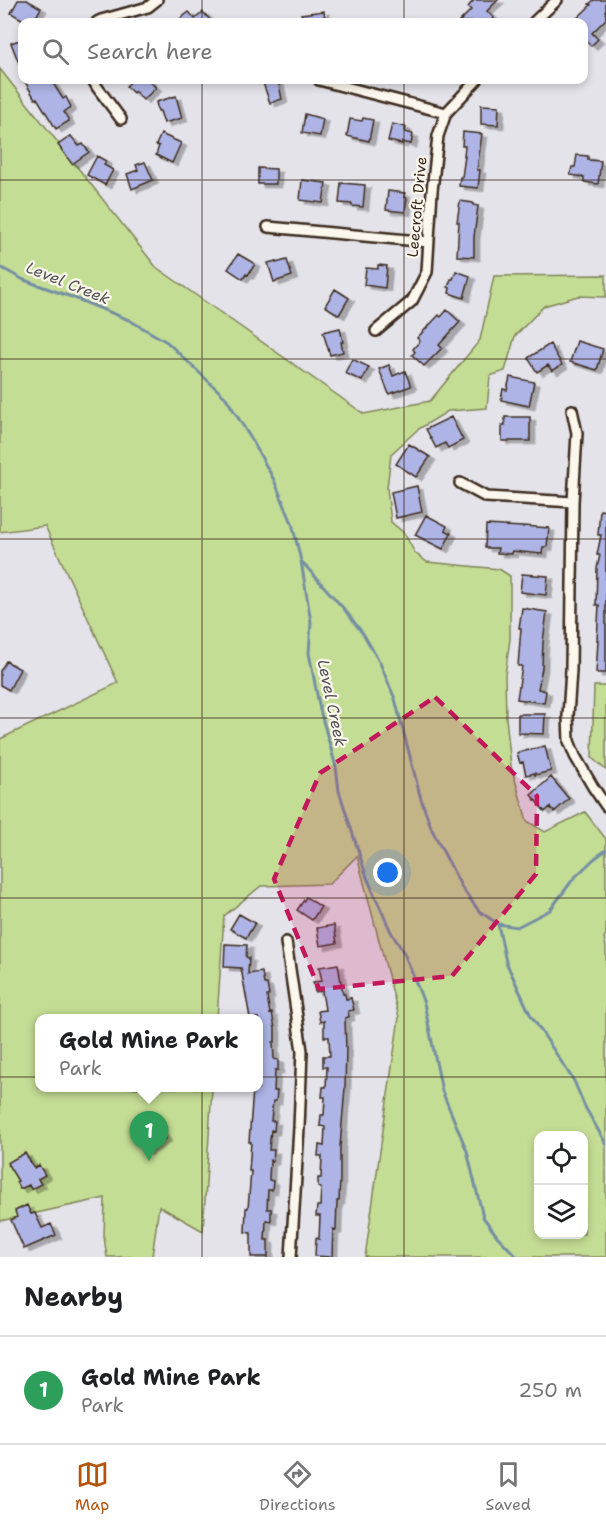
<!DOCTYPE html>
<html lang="en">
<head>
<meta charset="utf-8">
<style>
  :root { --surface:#fff; --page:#f2f2f2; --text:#202124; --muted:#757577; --line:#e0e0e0; --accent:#b45309 }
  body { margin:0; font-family:"Shantell Sans",sans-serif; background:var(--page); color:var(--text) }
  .controls { position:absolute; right:18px; bottom:18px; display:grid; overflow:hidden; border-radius:12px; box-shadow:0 3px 9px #0003 }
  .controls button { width:54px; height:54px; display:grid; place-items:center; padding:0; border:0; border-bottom:2px solid var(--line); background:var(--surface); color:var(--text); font:30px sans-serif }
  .you { position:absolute; left:388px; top:873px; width:21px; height:21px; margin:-15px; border:4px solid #fff; border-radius:50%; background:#1a73e8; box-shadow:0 0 0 9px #1a73e833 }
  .badge { display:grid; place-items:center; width:39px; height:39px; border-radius:50%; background:var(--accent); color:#fff; font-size:20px; font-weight:700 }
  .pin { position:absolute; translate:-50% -50px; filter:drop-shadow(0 2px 3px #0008) }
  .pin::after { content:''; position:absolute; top:32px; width:21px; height:18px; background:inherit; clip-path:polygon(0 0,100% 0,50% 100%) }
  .popup { position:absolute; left:35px; top:1014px; width:228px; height:78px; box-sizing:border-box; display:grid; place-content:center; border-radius:12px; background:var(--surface); filter:drop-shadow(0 2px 4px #0005); font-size:20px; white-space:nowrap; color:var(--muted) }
  .popup b { font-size:22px; color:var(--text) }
  .popup::after { content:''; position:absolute; left:50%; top:100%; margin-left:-12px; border:12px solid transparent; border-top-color:var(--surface) }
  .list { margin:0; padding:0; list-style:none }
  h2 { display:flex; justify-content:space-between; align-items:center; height:78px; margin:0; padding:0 24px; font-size:26px }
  h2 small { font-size:20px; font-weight:400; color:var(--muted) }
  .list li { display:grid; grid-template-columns:39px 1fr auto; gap:18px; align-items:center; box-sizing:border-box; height:108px; padding:0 24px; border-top:2px solid var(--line) }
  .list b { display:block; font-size:22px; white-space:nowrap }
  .list p { margin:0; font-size:20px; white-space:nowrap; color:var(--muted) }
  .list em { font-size:20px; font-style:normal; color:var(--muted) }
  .icon { flex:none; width:33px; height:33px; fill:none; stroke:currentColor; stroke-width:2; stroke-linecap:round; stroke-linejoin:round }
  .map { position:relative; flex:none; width:606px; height:1257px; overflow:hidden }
  .search { position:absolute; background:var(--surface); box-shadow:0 3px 9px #0003; left:18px; right:18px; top:18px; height:66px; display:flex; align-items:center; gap:15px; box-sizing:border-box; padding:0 21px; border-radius:12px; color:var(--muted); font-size:22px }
  .sheet { height:186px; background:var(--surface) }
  nav { display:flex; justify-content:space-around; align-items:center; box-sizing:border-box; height:84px; border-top:2px solid var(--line); background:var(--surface); font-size:16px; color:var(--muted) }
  nav a { display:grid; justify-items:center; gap:3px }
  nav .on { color:var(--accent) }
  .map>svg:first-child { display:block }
</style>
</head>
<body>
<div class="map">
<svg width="606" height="1257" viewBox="0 0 606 1257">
  <defs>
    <filter id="shadow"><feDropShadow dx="5.5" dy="3.5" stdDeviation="0" flood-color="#0004"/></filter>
  </defs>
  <rect width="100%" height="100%" fill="#e4e3ea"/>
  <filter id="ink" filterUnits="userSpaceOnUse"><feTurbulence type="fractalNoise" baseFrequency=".0167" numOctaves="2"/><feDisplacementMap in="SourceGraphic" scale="12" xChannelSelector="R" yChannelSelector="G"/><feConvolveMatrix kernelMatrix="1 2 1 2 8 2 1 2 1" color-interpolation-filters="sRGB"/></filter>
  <g filter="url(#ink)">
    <!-- green -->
    <path fill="#c4dd94" stroke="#808459" stroke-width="1.5" fill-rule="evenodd" d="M0,69L156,267L364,414L430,401L480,340L494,276L606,275V297L578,296L544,306L515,336L505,371L490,376L487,408L448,411L417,430L391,454L387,488L391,522L404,533L415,553L427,562L499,569L510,576V639L505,675L506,718L511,766L527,821L545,832L585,812L606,839V934L604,938L606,947V1257H365L399,1017L357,856L329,884L261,886L224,916L217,1018H39V1088H212L203,1231L159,1206L152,1257H107L104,1237L105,1198L0,1221V739L118,683L45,526L0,532ZM538,1136H584V1234H538Z
      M594,686H606V770L592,758Z"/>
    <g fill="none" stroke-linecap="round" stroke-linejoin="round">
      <!-- stream -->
      <path stroke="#758fa3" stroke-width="3" d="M0,267L24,280L77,299L129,320L167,342L226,398L253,442L274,480L292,523L301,561L311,622L309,653L320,710L336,767L339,791L367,878L391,932L404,953L424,1003L442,1091L467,1151L483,1217L497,1236L517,1257
        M302,562L344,609L364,635L380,663L395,699L421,799L432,830L462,888L479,911L498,924L517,927L550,910L574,878L594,859L606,850
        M498,924L506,962L530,1014L574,1081L585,1107L606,1144"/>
    </g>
    <!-- building -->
    <path fill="#aeb4e5" stroke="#3b2a1e" stroke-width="1.5" filter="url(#shadow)" d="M18,0H27L41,8L36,17L45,22H27L11,13Z
      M474,0H498L487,11L494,18L489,22H459L471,10L468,7Z
      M594,0H606V19L592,33L598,39L591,46L585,40L584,41V22H573L591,5L589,4Z
      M324,11L325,22H302L301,14Z
      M189,12L195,19L203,12L212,22H176Z
      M22,39V71L11,43Z
      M24,80H51L63,99L66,97L71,107L64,112L69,121L56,129L37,98L35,99Z
      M133,80H149L156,88L143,100L135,91L133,93L126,86Z
      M262,80H278L282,99L270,103Z
      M176,96L182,118L164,123L160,111H158L156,102Z
      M481,105L499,106L498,125L481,124Z
      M305,114L323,119L320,136L302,133Z
      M363,118L373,120L369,141L347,136L350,119L362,121Z
      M392,124L406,127L405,132L413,134L411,144L402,142V144L388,141Z
      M463,132L482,134L477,170H480L478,188L459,186L460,177H462L465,156H464L465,146H462Z
      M161,134L181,143L172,163L156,155L159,146L156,145Z
      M71,136L79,146L83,144L89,152L72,164L58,145Z
      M577,155L588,156V160L601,161L598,184L584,182V177L570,175L572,167H575Z
      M97,156L106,161L104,165L113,170L105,185L87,175Z
      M145,162L153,180L132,189L127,174L138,170L136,165Z
      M258,168L276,169V184H258Z
      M302,180L326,183L323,203L300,200Z
      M341,183L365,185L363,207L352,206V204L339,203Z
      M388,191L405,193L404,197L407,198L405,212L386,210Z
      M460,201L473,203V205L478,206L474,237V257L457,256L459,222H457Z
      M238,254L255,264L248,275L246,274L243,279L228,269Z
      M287,260L292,276L274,282L268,263L276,261V263Z
      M378,265L387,266L385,288L364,285L366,268L378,269Z
      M456,271L470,276L464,298L449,293L450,288L448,287L451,279H453Z
      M335,289L349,298L339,315L325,306Z
      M447,310L460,322L439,345L442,348L424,366L412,355L415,352L413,349L420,341L417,338L439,315L441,317Z
      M340,328L343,342H341L343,352L330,355L323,332Z
      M577,341L603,349L597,370L570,362Z
      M550,344L562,365L552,371L548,365L537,372L528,358Z
      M352,359L369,367L362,381L345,373Z
      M389,365L393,376L405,371L411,386L389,394L379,369Z
      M510,377L534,382L529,406L501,400L503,389L507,390Z
      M451,417L463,440L448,448L445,443L436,448L426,429Z
      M505,417H530V441H502V425H505Z
      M409,444L430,457L416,477L396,464Z
      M417,486L422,512L396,518L391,492Z
      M600,510L606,511V673H596L598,640H597L599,605H596L597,568L600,555H597L601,535H598Z
      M426,515L447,526L445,530L451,533L443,549L415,535Z
      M486,525L523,527L524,526L549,528L547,547H543L542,554L512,551V554L497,553L498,548H485Z
      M522,574L548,576L546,595L520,592Z
      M522,608L547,612L543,642L542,668L538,689L546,691L544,703L517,699L522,666H518L521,628H519Z
      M6,661L20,669L9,690L0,685V671Z
      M518,714H545L544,734L518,733Z
      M545,746L551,771L535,775V773L526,775L523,762L520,763L517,753Z
      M551,777L569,799L554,812L550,807L545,812L531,795Z
      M306,897L321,907L312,920L297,910Z
      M239,914L255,923L246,938L230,929Z
      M334,925L337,943L320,946L317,928Z
      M225,944L247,945L246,957L249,958L248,974L262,972L264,984H267L269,995L267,996L270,1014L272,1013L275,1028V1042H273L274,1059L278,1060V1070H275L274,1091H277L276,1101H273L271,1121H275L274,1131L271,1130L269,1150H274L273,1161L270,1160L269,1180L273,1181L272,1190H268L267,1209H271V1221L266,1220L265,1240H268V1257H251V1233L245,1232L246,1208H248L251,1171H249L251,1142H249L253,1089H258V1018H250L241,968L224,967Z
      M338,964L343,994H345L346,999L351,998L354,1010L348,1011L349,1017L345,1018L346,1049L345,1088L340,1147V1179L339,1201H337L336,1230L333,1229L332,1257H331L315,1256L316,1238L319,1239L320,1216H316L317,1206H320L321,1188L318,1187V1178H321L322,1156H318L319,1145L324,1146L325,1127L320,1126L321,1115H324L325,1097H322L323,1087H326L327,1067H323V1056H330L329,1037H324V1021L320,1022L318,1011L325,1010L322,991L315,992L313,982L322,981L319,967Z
      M161,1131L166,1138L146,1152L141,1145Z
      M25,1153L34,1168L39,1165L45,1175L38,1179L41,1184L31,1189L29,1185L20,1189L16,1182L18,1181L7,1163Z
      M27,1205L31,1214L35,1213L42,1228L51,1224L56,1235L24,1249L11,1220L17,1217L15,1211Z"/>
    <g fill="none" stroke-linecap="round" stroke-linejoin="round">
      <!-- street casing -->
      <g stroke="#3b2a1e" stroke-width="14">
        <path id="street" d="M97,22L101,20L148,7L157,0
          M534,22L557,0
          M93,80L97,87L121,119
          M319,80L446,113
          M268,227L429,242
          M376,331L412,301L427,272L432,191L438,136L446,113L477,80
          M572,410L577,433L573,502L571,670L568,716L569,741L575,756L593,787L606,806
          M460,483L486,497L573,502
          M286,942L302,1051L299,1128L291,1257"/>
      </g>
      <!-- street -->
      <use href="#street" stroke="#fbf7ec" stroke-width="9"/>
    </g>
  </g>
  <!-- marked area -->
  <path fill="#c2185b" fill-opacity="0.2" stroke="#c2185b" stroke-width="4.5" stroke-dasharray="12 8" stroke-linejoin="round" d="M435,697L537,796L536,874L452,976L319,989L274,879L320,773Z"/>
  <!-- grid -->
  <path fill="none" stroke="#3b2a1e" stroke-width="1.5" stroke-opacity="0.55" d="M202,0V22M404,0V22M202,80V1257M404,80V1257M0,180H606M0,359H606M0,539H606M0,718H606M0,898H606M0,1077H606"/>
  <g text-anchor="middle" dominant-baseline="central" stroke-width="4.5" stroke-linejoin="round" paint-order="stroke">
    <!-- street labels -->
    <g font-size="15" fill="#3b2a1e" stroke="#fbf7ec">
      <text transform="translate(417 207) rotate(-85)">Leecroft Drive</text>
    </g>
    <!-- water labels -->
    <g font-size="16" font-style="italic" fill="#535455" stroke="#fbf7ec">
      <text transform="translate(68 283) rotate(22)">Level Creek</text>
      <text transform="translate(332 703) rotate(78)">Level Creek</text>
    </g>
  </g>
</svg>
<div class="controls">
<button><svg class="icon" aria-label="locate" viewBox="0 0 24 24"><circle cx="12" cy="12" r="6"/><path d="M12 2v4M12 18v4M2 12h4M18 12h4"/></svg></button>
<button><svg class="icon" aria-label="layers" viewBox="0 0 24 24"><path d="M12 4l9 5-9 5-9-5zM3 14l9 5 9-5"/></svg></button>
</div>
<div class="you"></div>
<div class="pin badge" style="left:149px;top:1161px;background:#2e9e5b">1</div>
<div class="popup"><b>Gold Mine Park</b>Park</div>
<div class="search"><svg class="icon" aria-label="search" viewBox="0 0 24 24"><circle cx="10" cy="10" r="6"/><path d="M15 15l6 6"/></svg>Search here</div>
</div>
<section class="sheet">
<h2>Nearby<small></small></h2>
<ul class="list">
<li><span class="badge" style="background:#2e9e5b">1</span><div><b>Gold Mine Park</b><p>Park</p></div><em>250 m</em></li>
</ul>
</section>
<nav>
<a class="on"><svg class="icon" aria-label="map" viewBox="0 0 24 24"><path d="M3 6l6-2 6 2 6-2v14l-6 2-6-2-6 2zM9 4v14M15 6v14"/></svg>Map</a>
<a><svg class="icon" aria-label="directions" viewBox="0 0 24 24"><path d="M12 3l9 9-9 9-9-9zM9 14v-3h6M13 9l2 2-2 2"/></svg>Directions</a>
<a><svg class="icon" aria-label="saved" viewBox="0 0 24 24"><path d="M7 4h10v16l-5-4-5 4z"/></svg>Saved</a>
</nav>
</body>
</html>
